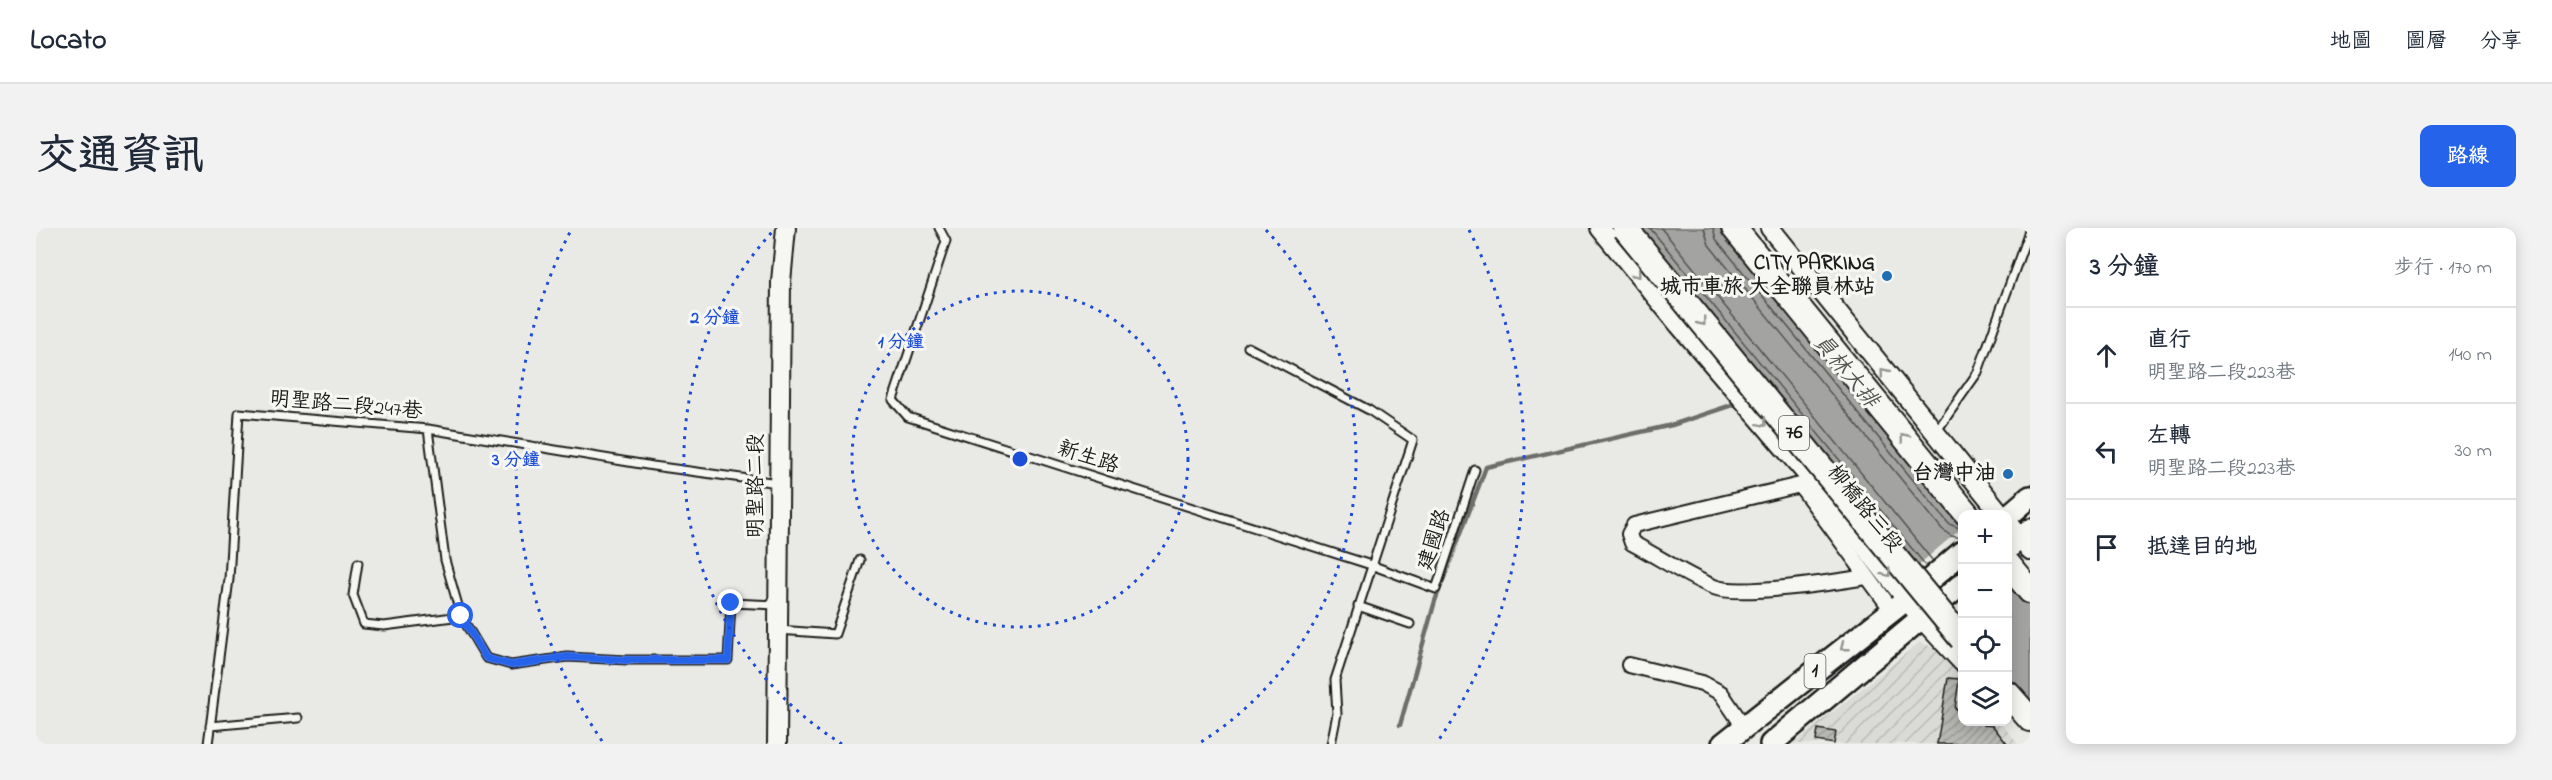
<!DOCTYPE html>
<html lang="zh-TW">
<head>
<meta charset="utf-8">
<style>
  :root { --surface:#fff; --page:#f2f2f3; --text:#1f2937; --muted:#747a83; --line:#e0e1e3; --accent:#2563eb }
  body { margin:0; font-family:"Indie Flower","LXGW WenKai TC",sans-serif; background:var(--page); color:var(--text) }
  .controls { position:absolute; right:18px; bottom:18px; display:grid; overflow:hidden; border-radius:12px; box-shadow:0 3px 15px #0003 }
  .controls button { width:54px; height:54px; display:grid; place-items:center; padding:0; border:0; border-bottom:2px solid var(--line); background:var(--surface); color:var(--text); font:30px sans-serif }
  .stop { position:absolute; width:18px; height:18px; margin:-14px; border:4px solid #2563eb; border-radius:50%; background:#fff }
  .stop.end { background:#2563eb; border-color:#fff; box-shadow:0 2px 6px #0008 }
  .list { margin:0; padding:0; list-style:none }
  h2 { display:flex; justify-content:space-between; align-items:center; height:78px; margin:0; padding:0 24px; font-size:26px }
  h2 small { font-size:20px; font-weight:400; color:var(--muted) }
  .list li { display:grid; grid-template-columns:39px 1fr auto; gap:18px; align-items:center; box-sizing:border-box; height:96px; padding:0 24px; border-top:2px solid var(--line) }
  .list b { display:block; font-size:22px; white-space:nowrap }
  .list p { margin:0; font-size:20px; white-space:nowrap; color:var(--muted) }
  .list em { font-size:20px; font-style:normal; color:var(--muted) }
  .icon { flex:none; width:33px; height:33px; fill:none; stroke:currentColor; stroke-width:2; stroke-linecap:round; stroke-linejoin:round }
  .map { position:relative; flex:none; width:1994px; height:516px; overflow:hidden; border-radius:12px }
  header { display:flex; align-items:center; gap:36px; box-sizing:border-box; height:84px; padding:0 30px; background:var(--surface); border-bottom:2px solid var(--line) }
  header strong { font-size:28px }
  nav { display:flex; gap:33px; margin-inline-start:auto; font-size:21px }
  .intro { display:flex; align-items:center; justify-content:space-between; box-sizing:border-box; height:144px; padding:0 36px }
  h1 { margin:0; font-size:42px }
  .button { padding:15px 27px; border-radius:12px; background:var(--accent); color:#fff; font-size:21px; font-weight:700 }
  main { display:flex; gap:36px; padding:0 36px }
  aside { flex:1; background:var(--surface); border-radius:12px; box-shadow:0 3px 15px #0003 }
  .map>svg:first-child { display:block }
</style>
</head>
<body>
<header>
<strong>Locato</strong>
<nav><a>地圖</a><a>圖層</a><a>分享</a></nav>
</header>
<div class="intro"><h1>交通資訊</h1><a class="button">路線</a></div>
<main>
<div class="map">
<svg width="1994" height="516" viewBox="0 0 1994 516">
  <defs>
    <pattern id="industrial-furrows" width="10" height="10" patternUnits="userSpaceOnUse" patternTransform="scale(1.5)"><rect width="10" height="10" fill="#dadad6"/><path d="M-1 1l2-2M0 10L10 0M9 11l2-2" fill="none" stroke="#babab7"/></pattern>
    <pattern id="building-hatch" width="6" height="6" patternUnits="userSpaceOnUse" patternTransform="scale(1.5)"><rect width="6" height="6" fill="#b6b6b3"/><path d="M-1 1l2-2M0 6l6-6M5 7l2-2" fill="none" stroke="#9c9c99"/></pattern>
  </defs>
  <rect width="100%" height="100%" fill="#e9e9e5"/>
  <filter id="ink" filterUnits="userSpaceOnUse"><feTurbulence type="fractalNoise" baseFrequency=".0167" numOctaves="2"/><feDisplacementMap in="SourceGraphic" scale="12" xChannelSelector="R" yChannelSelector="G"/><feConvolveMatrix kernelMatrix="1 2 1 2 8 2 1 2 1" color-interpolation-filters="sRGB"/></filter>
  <g filter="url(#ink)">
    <!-- industrial -->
    <path fill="url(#industrial-furrows)" d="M1884,414L1912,426L1926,445V494H1964L1982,516H1757Z"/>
    <!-- water -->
    <path fill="#a3a3a1" stroke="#6d6d6c" stroke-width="1.5" d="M1596,0H1689L1926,290V399Z
      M1972,345L1994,373V473L1972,448Z"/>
    <!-- pier -->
    <path fill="#e9e9e5" d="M1926,300V386L1917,393L1874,344Z"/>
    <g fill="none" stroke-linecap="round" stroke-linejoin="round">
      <!-- shore -->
      <path stroke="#525251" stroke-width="1.5" d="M1614,0L1891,339
        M1625,0L1897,333
        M1668,0L1673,17L1906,301L1915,308L1926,310
        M1677,0L1680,11L1913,296L1926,301"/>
      <!-- stream -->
      <path stroke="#6d6d6c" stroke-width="4.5" d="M1364,497L1399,373L1450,239L1636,197L1702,175"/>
    </g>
    <!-- building -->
    <path fill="url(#building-hatch)" stroke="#1c1c1c" stroke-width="1.5" d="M1912,450L1923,451L1919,481L1926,483V494H1949L1948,497L1957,498L1971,516H1901Z
      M1782,501L1800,504L1798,516L1780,513Z"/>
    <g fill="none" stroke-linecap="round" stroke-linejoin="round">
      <!-- lane casing -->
      <g stroke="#1c1c1c" stroke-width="11">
        <path id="lane" d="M903,0L910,13L857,172L872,189L1335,337L1400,361L1439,242
          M1212,119L1333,182L1377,212L1299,452L1301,486L1295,516
          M392,201L409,332L425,388L450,430L475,437L531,429L591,432H692L695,375L740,377
          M1900,204L1942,144L1994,0
          M322,335L317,367L328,396L348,398L425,388
          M1322,378L1374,396
          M742,402L799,406L824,332
          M174,498L262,490
          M172,516L193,351L203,185L392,201L617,238L742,255"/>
      </g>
      <!-- street casing -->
      <g stroke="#1c1c1c" stroke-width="18">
        <path id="street" d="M1830,349C1800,354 1702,369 1678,359C1650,348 1623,329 1596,315L1593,306L1598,297L1764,257L1856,382
          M1593,437L1666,455L1685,465L1708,499"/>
      </g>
      <!-- secondary casing -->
      <g stroke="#1c1c1c" stroke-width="22">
        <path id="secondary" d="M1564,0L1643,97L1785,263L1885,390L1926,434
          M1734,0L1965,286
          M1972,295L1994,323
          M741,516L745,54L750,0"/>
      </g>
      <!-- primary casing -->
      <g stroke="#1c1c1c" stroke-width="26">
        <path id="primary" d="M1972,288L1994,269
          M1972,320L1994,302
          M1687,516L1871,371L1926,324
          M1735,516L1926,356"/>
      </g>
      <!-- highway casing -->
      <g stroke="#1c1c1c" stroke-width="28">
        <path id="highway" d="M1698,0L1931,286
          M1972,336L1994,363
          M1972,466L1994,491"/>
      </g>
      <!-- lane -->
      <use href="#lane" stroke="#f6f6f2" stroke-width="7"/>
      <!-- street -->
      <use href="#street" stroke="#f6f6f2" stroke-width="14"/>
      <!-- secondary -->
      <use href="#secondary" stroke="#f6f6f2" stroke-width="18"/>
      <!-- primary -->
      <use href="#primary" stroke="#f6f6f2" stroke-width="21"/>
      <!-- highway -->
      <use href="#highway" stroke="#f6f6f2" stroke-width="24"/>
      <!-- highway-bridge casing -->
      <g stroke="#1c1c1c" stroke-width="28" stroke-linecap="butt">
        <path id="highway-bridge" d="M1589,0L1926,411"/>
      </g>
      <!-- highway-bridge -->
      <use href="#highway-bridge" stroke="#f6f6f2" stroke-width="24"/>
    </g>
    <!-- one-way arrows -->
    <defs><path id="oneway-chevron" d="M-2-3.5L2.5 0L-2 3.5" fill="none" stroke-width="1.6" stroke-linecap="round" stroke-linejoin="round" transform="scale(1.5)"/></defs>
    <g stroke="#949492">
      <use href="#oneway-chevron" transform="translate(1601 46) rotate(51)"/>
      <use href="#oneway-chevron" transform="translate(1666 94) rotate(51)"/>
      <use href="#oneway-chevron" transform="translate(1848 144) rotate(-129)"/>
      <use href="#oneway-chevron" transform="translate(1727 195) rotate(49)"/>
      <use href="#oneway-chevron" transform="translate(1868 209) rotate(-129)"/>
      <use href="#oneway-chevron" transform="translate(1851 345) rotate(51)"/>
      <use href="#oneway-chevron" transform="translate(1808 419) rotate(142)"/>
    </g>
  </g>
  <g fill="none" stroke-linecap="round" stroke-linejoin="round" filter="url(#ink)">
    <!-- route -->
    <path stroke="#2563eb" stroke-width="8" d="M425,388L450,430L475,437L531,429L591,432H692L695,375"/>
  </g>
  <!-- distance rings -->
  <g fill="none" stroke="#1d4ed8" stroke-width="3" stroke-dasharray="3 6">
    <circle cx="984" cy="231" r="168"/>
    <path d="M806 516A336 336 0 0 1 738 2M1230 2A336 336 0 0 1 1162 516"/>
    <path d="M566 513A504 504 0 0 1 535 2M1433 2A504 504 0 0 1 1402 513"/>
  </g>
  <!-- markers -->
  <g fill="#1f6fb2" stroke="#f6f6f2" stroke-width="2">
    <circle cx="1851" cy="48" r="6"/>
    <circle cx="1972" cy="246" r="6"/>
  </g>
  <g text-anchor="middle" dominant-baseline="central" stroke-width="6" stroke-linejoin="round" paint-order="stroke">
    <!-- shield labels -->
    <g fill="#f6f6f2" stroke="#5d5d5c" stroke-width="1.5">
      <rect x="1743" y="188" width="30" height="34" rx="4.5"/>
      <rect x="1768.5" y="426" width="21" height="34" rx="4.5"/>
    </g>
    <g font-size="20" font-weight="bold" fill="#1c1c1c">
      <text x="1758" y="205">76</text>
      <text x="1779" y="443">1</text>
    </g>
    <!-- poi labels -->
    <g font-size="21" font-weight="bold" fill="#1c1c1c" stroke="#f6f6f2" text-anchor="end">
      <text x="1839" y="36">CITY PARKING<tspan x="1839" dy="24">城市車旅 大全聯員林站</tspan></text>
      <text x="1960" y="246">台灣中油</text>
    </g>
    <!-- street labels -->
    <g font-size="21" fill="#1c1c1c" stroke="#f6f6f2">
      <text transform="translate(310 178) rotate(5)">明聖路二段247巷</text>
      <text transform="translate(1052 230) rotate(18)">新生路</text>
      <text transform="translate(721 258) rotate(-90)">明聖路二段</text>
      <text transform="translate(1828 281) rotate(51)">柳橋路三段</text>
      <text transform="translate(1399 312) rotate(-72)">建國路</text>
    </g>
    <!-- water labels -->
    <g font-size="22" font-style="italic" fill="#525251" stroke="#f6f6f2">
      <text transform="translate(1809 144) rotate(50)">員林大排</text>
    </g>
  </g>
  <circle cx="984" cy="231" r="9" fill="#1d4ed8" stroke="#f6f6f2" stroke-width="3"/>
  <g font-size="18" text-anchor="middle" font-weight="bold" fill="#1d4ed8" stroke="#f6f6f2" stroke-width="6" stroke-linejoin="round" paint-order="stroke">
    <text x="679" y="95">2 分鐘</text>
    <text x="865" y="119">1 分鐘</text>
    <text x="480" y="237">3 分鐘</text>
  </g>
</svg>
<div class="controls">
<button>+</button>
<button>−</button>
<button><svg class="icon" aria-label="locate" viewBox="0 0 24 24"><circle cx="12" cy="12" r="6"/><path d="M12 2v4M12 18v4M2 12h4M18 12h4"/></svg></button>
<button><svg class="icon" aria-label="layers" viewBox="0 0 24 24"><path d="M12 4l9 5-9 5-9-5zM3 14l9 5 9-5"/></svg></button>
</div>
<div class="stop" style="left:425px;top:388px"></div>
<div class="stop end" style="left:695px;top:375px"></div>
</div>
<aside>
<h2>3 分鐘<small>步行 · 170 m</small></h2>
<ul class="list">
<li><svg class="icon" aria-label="ahead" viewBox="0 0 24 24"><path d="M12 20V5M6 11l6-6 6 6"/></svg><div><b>直行</b><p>明聖路二段223巷</p></div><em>140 m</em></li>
<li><svg class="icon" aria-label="left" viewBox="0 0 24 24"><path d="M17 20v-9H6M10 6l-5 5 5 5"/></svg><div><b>左轉</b><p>明聖路二段223巷</p></div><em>30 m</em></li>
<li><svg class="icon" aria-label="arrive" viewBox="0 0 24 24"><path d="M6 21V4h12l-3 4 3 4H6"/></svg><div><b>抵達目的地</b></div></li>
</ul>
</aside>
</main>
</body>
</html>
